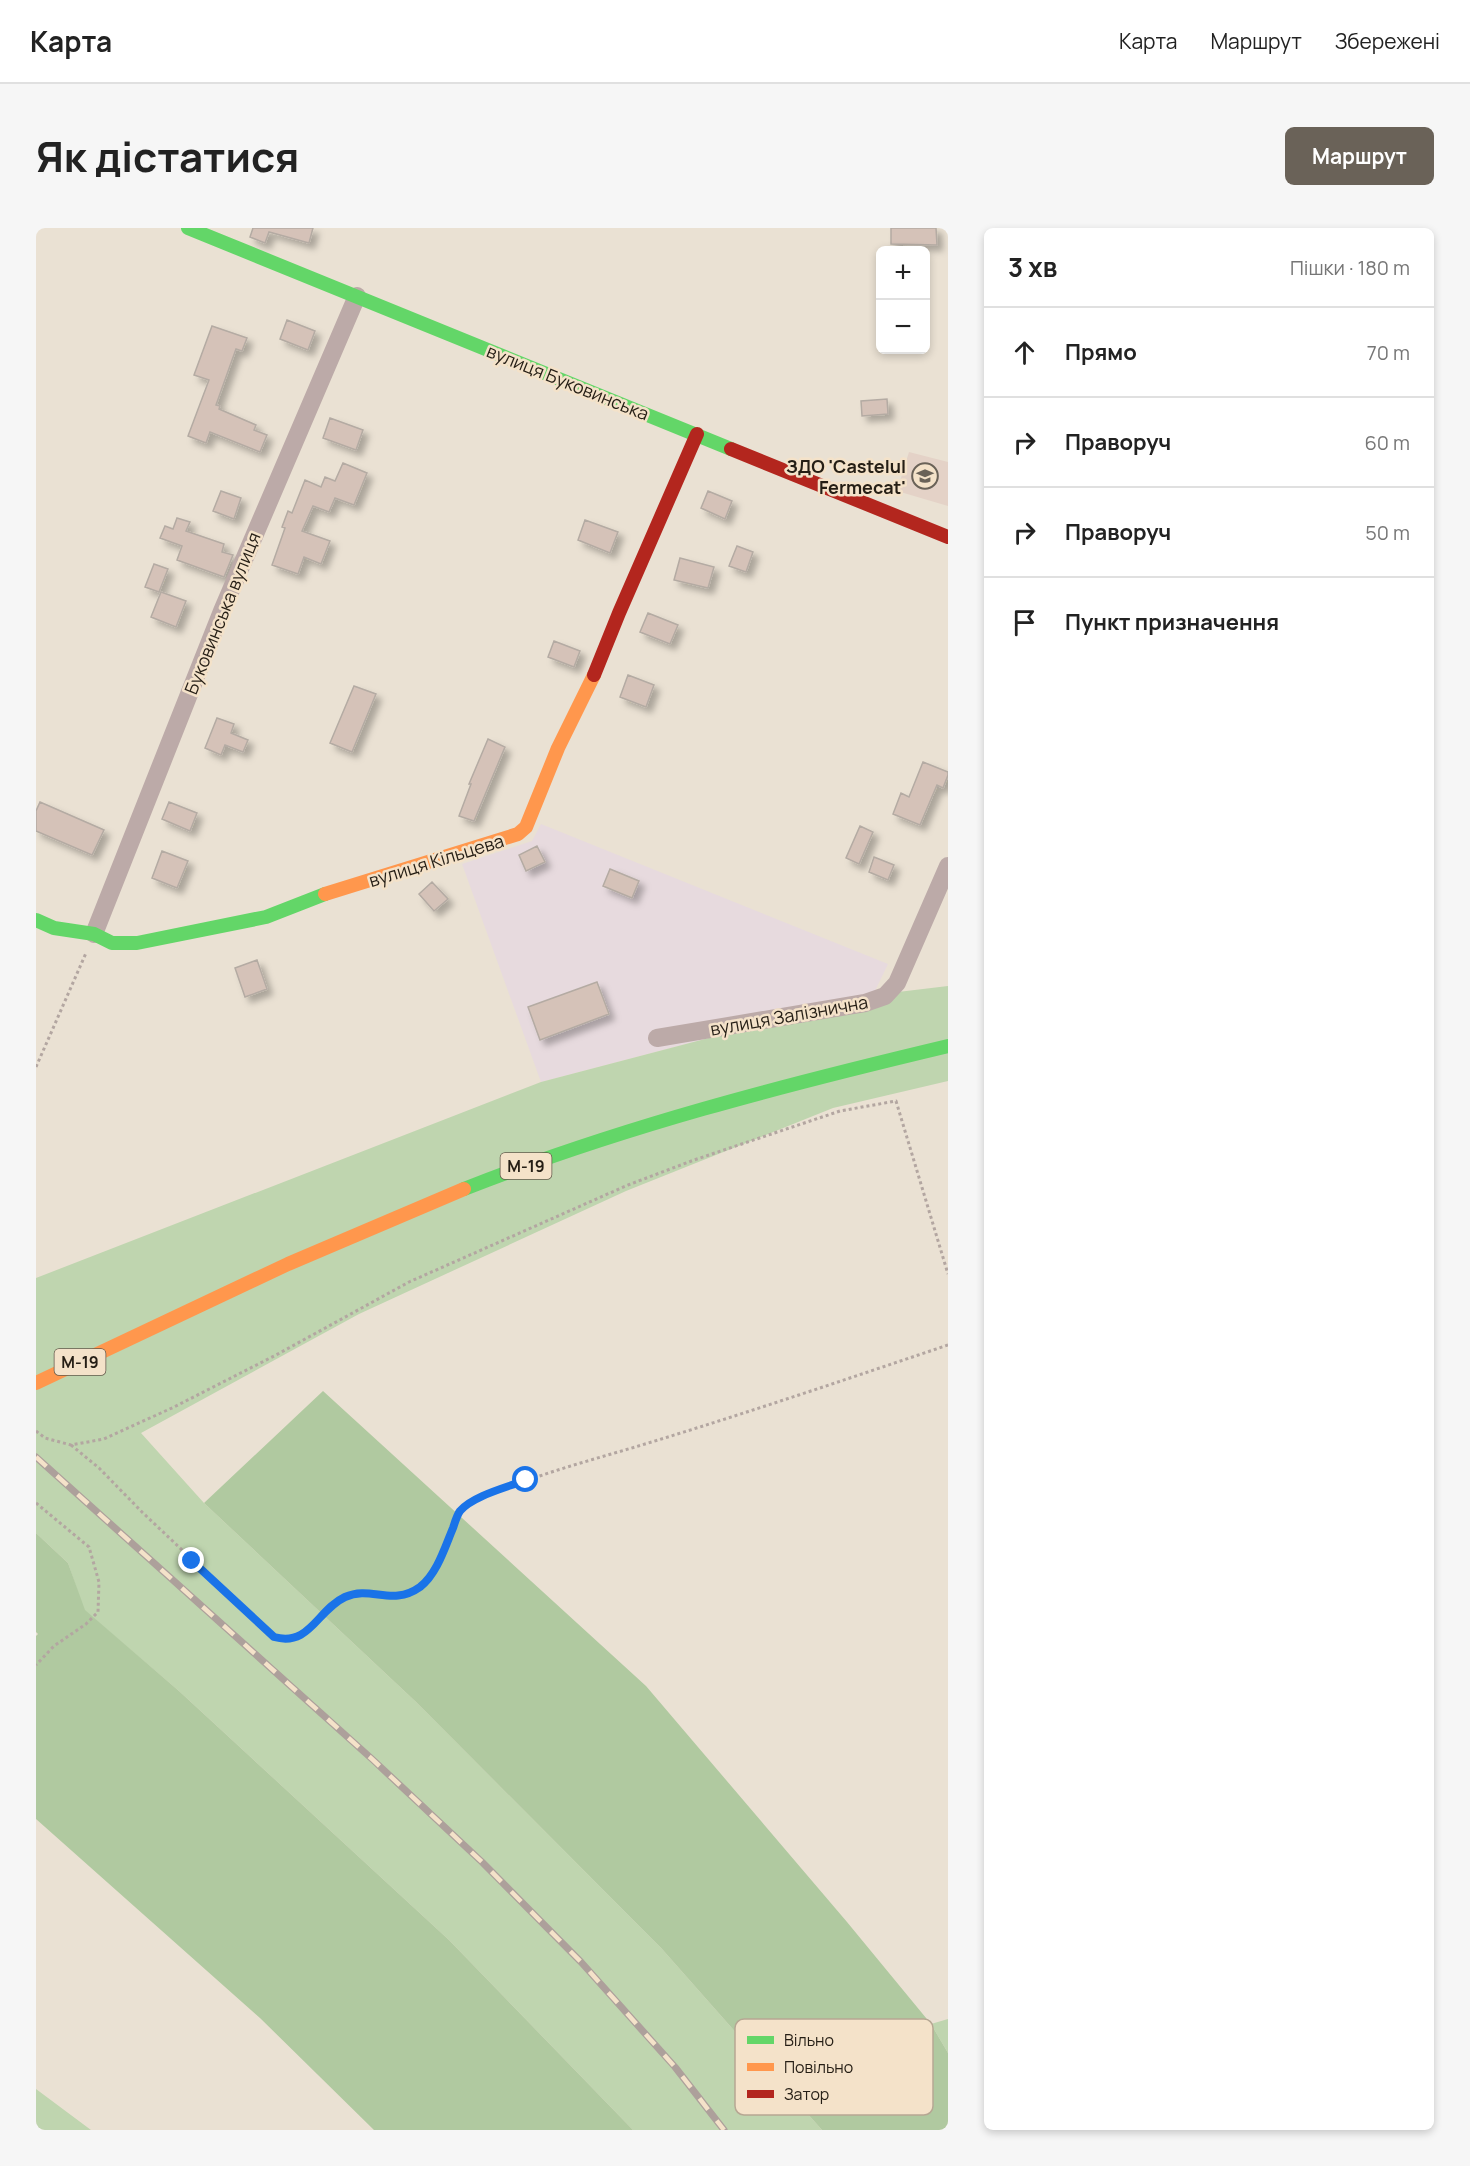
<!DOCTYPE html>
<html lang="uk">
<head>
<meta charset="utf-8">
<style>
  :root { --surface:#fff; --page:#f6f6f6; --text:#222; --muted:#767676; --line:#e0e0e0; --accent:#6a6258 }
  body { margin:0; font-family:Manrope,sans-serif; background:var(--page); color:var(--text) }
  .controls { position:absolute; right:18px; top:18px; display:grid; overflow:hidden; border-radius:9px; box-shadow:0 3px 9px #0003 }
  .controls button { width:54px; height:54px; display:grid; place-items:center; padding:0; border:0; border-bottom:2px solid var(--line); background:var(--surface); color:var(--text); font:30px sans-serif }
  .stop { position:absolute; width:18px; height:18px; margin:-14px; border:4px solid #1a73e8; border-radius:50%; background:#fff }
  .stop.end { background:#1a73e8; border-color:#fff; box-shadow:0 2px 6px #0008 }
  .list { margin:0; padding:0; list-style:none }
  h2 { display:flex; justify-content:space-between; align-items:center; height:78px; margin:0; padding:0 24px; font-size:26px }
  h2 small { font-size:20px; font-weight:400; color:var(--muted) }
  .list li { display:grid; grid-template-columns:39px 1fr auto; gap:18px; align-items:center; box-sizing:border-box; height:90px; padding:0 24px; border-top:2px solid var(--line) }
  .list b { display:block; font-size:22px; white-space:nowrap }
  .list em { font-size:20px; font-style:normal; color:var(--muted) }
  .icon { flex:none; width:33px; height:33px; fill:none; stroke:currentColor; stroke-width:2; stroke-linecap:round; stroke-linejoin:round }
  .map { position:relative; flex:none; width:912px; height:1902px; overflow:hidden; border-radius:9px }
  header { display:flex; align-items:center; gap:36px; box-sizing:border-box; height:84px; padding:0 30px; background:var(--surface); border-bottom:2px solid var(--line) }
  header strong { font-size:28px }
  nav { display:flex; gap:33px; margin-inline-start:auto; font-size:21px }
  .intro { display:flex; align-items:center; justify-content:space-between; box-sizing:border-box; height:144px; padding:0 36px }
  h1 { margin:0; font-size:42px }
  .button { padding:15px 27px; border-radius:9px; background:var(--accent); color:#fff; font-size:21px; font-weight:700 }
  main { display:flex; gap:36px; padding:0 36px }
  aside { flex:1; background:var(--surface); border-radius:9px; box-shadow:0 3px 9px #0003 }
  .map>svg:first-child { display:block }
</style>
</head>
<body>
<header>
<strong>Карта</strong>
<nav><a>Карта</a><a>Маршрут</a><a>Збережені</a></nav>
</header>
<div class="intro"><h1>Як дістатися</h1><a class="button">Маршрут</a></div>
<main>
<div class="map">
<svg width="912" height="1902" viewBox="0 0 912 1902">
  <defs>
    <filter id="shadow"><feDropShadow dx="5.5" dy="5.5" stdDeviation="3" flood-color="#0004"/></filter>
  </defs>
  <rect width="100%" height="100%" fill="#eae1d3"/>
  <!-- commercial -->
  <path fill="#e7dade" d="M505,596L852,736L837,767L505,854L426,636L496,613Z"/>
  <!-- education -->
  <path fill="#e4d2c7" d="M873,224L912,234V278L861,263Z"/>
  <!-- green -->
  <path fill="#bfd5af" d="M912,758V853L797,880L590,963L323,1086L105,1205L168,1275L380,1474L626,1721L786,1902H597L413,1712L143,1463L48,1382L32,1335L0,1305V1050L505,854L837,767Z
    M912,1791V1825L895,1796Z
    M0,1861L55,1902H0Z"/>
  <!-- forest -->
  <path fill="#b0c9a0" d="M287,1163L610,1458L811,1694L895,1796L912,1825V1902H786L626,1721L380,1474L168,1275Z
    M0,1305L32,1335L49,1382L143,1463L413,1712L597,1902H338L224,1790L0,1591V1408L2,1406L0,1404Z"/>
  <!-- building -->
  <path fill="#d5c2b8" stroke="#b4aba3" stroke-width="1.5" filter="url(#shadow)" d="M217,0H277L273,15L233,4L229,15L214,9Z
    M855,0H900L901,17L855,16Z
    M251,92L279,103L272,122L244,111Z
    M176,98L211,110L206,123L200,121L180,177L184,178L183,181L220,197L218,202L231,207L224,224L174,204L170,215L152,208L173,152L158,147Z
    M851,171L852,186L826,188L825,173Z
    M294,190L327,202L320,222L287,210Z
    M307,235L331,245L318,277L299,270L293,284L277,278L266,303L294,313L285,336L268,329L262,346L236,337L249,300L246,299L252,283L256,285L269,252L285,259L289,249L299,253Z
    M185,263L205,270L198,291L177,283Z
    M672,263L696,273L689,291L665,280Z
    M141,290L154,294L150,303L188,316L186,324L197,327L188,349L141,332L146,318L124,310L129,298L137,301Z
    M549,292L582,304L574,325L542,312Z
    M701,318L717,324L710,344L693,338Z
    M644,330L678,339L672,360L638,352Z
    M118,336L132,341L123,364L109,359Z
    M125,364L150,373L140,399L115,389Z
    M612,385L642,397L634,416L604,404Z
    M518,413L544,423L538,439L512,429Z
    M592,447L618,457L610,479L584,469Z
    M318,458L340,466L316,524L294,515Z
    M181,490L198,496L195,505L212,512L207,524L189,517L185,527L169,520Z
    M452,511L469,519L438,593L423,588L435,556H433Z
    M887,534L912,544V547L907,560L901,557L884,597L857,586L865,565L873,569Z
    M4,574L68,602L56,627L0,603V583Z
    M133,574L161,585L154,603L126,591Z
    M824,598L837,604L823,636L810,630Z
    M501,618L509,634L490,643L483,627Z
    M126,623L152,633L141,660L116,650Z
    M838,629L858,637L852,652L833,644Z
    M574,641L603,653L596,670L567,658Z
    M396,654L412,671L398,683L383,666Z
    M221,732L231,761L209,769L199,740Z
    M561,754L573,786L504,812L492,779Z"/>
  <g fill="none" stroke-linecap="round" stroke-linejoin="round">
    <!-- path -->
    <path stroke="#b3a6a1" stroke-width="3" stroke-dasharray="3 3" stroke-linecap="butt" d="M0,839L50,725
      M0,1203L9,1210L35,1217L68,1211L138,1179L240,1127L373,1054L592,957L658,932L804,883L860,873L912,1046
      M35,1217L63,1240L106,1284L238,1409C242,1410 247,1413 251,1412C275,1410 288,1380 308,1369C334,1356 361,1381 386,1357C409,1335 412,1287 437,1273C447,1267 460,1264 471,1260C516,1242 563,1230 609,1216C711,1185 811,1151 912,1117
      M0,1275L53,1319L63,1354L62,1384L50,1396L18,1418L0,1437"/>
    <!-- street -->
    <path stroke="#bcaaa8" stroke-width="18" d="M58,706L186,383L321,68
      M621,810L829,775L849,768L861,755L912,638"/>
    <!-- fast -->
    <path stroke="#63d668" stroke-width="14" d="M152,0L695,221
      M0,692L18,700L58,706L76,715H101L230,689L289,666
      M428,961C585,899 748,857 912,818"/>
    <!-- slow -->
    <path stroke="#ff974d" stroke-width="14" d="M289,666L482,606L490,599L522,520L558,447
      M0,1155L252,1036L428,961"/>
    <!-- jam -->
    <path stroke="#b3261e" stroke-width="14" d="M695,221L912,309
      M558,447L583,385L661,206"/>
    <!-- rail casing -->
    <g stroke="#ada09b" stroke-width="7">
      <path id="rail" d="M0,1229L336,1531L446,1634L545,1734L639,1839L688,1902"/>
    </g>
    <!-- rail -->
    <use href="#rail" stroke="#f4e2c9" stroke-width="4.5" stroke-dasharray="14" stroke-linecap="butt"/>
  </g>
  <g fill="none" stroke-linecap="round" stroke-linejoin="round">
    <!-- route -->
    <path stroke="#1a73e8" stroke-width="8" d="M156,1333L238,1409C274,1419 281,1382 309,1369C335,1357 356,1379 384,1359C401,1346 409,1319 417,1300C419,1294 421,1287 424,1283C436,1268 472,1259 490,1252"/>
  </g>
  <!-- icons -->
  <defs>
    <g id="school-ring" transform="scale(1.35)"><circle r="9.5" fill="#f4e2c9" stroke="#6a6258" stroke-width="1.5"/><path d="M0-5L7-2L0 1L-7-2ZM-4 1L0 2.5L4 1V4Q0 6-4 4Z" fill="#6a6258"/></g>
  </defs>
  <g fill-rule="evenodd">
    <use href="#school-ring" x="889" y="248"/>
  </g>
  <g text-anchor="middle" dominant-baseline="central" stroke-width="5" stroke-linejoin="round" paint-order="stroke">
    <!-- shield labels -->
    <g fill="#f4e2c9" stroke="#63594b" stroke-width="1.5">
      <rect x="464.5" y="925" width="51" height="26" rx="4.5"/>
      <rect x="18.5" y="1121" width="51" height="26" rx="4.5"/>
    </g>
    <g font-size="16" font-weight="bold" fill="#251e15">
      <text x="490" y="938">М-19</text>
      <text x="44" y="1134">М-19</text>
    </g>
    <!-- street labels -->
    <g font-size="18" fill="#251e15" stroke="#f4e2c9">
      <text transform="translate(532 154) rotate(22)">вулиця Буковинська</text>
      <text transform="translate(186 385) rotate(-68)">Буковинська вулиця</text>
      <text transform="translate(400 632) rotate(-17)">вулиця Кільцева</text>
      <text transform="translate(753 787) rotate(-10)">вулиця Залізнична</text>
    </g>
    <!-- poi labels -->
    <g font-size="18" font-weight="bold" fill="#251e15" stroke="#f4e2c9" text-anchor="end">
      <text x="870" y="238">ЗДО 'Castelul<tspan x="870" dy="21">Fermecat'</tspan></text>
    </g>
  </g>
  <!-- legend -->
  <rect x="699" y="1791" width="198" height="96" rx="9" fill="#f4e2c9" stroke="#b6a793" stroke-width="1.5"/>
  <rect x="711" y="1808" width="27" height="8" fill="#63d668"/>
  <rect x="711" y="1835" width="27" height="8" fill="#ff974d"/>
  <rect x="711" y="1862" width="27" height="8" fill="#b3261e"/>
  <g font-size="16" fill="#251e15">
    <text x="748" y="1818">Вільно</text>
    <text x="748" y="1845">Повільно</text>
    <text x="748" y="1872">Затор</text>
  </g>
</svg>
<div class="controls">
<button>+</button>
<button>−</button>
</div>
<div class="stop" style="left:490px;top:1252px"></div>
<div class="stop end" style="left:156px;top:1333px"></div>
</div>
<aside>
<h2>3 хв<small>Пішки · 180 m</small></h2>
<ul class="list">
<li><svg class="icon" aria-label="ahead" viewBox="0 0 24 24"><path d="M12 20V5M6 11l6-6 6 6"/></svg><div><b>Прямо</b></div><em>70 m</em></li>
<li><svg class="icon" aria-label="right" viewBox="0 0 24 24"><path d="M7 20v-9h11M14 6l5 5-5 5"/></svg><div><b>Праворуч</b></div><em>60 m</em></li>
<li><svg class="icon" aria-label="right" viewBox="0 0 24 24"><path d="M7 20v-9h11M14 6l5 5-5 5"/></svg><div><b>Праворуч</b></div><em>50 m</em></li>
<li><svg class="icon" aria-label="arrive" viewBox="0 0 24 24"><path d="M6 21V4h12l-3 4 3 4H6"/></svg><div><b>Пункт призначення</b></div></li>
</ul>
</aside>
</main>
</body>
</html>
